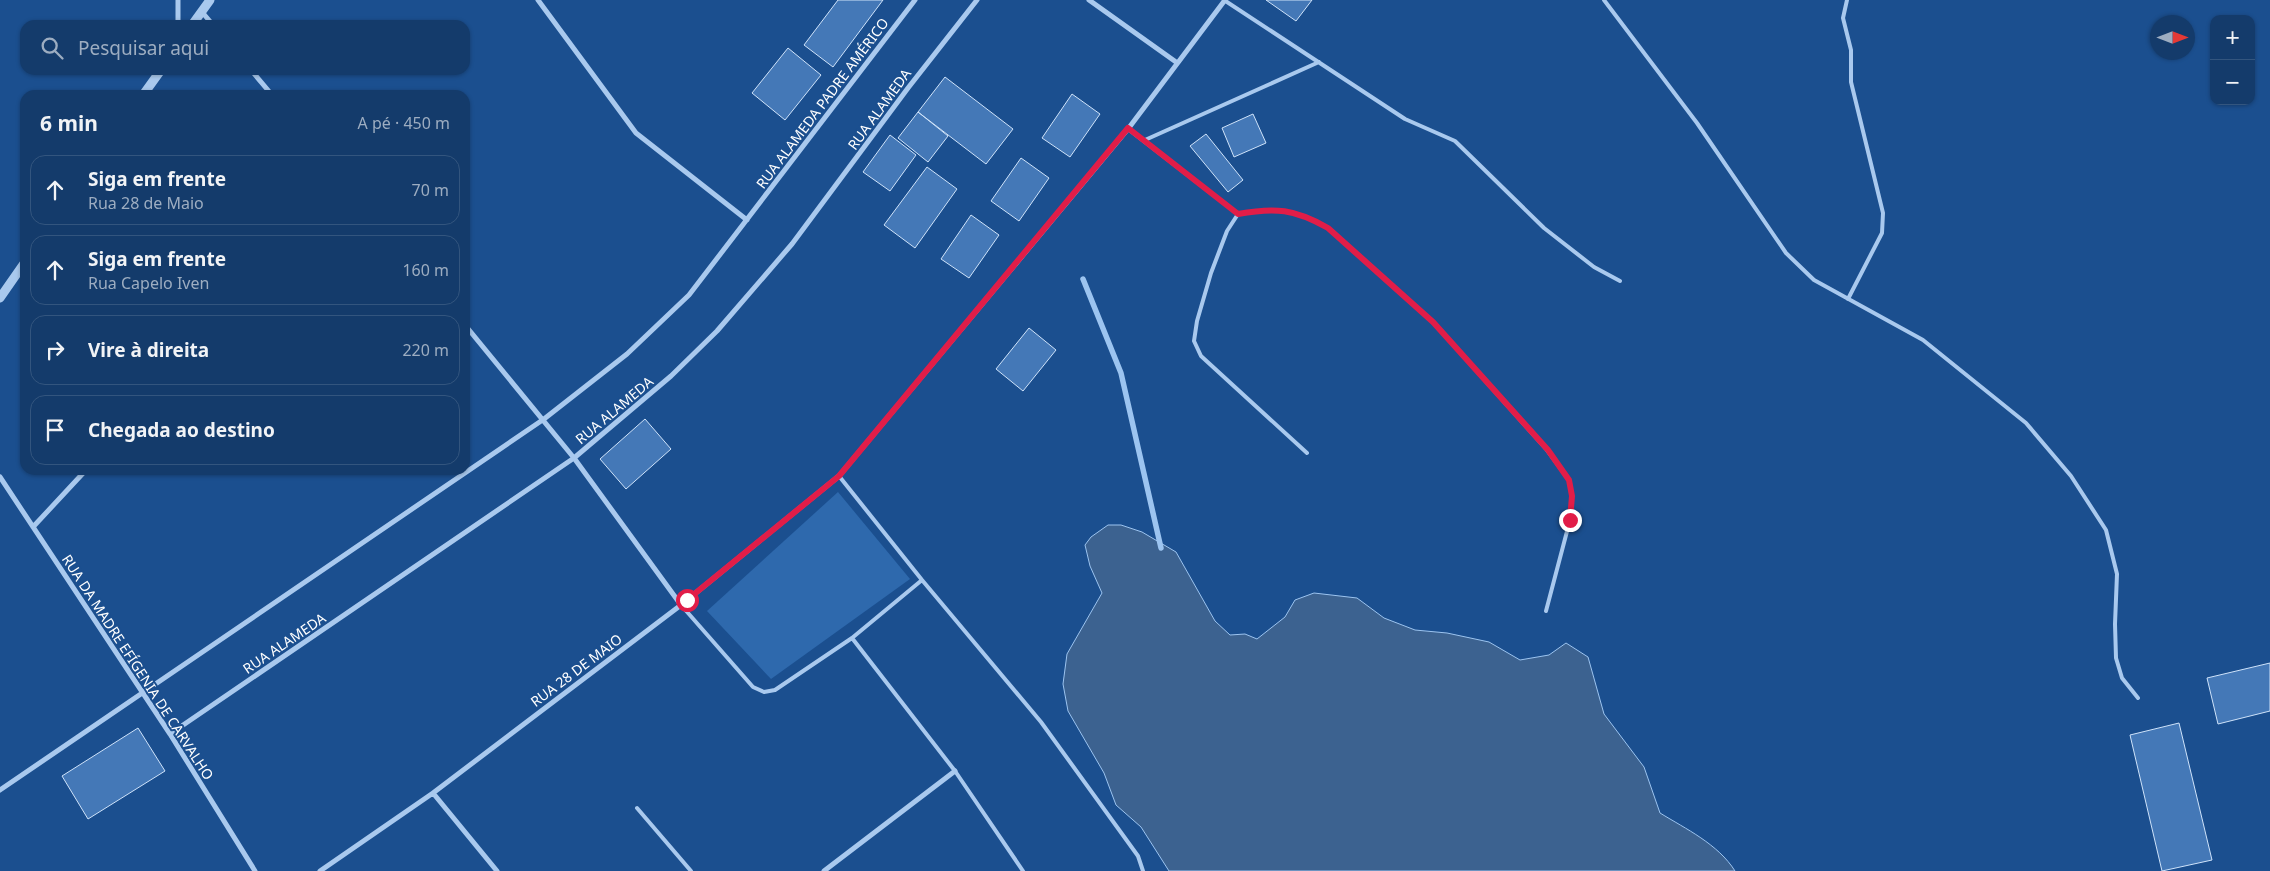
<!DOCTYPE html>
<html lang="pt">
<head>
<meta charset="utf-8">
<style>
  :root { --surface:#143b6b; --page:#1d4271; --text:#f1f3f6; --muted:#9dadc1; --line:#33557e }
  body { margin:0; font-family:"Noto Sans",sans-serif; background:var(--page); color:var(--text) }
  .controls { position:absolute; right:15px; top:15px; display:grid; overflow:hidden; border-radius:10px; box-shadow:0 1px 4px #0004 }
  .controls button { width:45px; height:45px; display:grid; place-items:center; padding:0; border:0; border-bottom:1px solid var(--line); background:var(--surface); color:var(--text); font:25px sans-serif }
  .compass { position:absolute; left:2150px; top:15px; width:45px; height:45px; border-radius:50%; background:var(--surface); box-shadow:0 1px 4px #0004; rotate:90deg }
  .stop { position:absolute; width:15px; height:15px; margin:-11px; border:4px solid #e11d48; border-radius:50%; background:#fff }
  .stop.end { background:#e11d48; border-color:#fff; box-shadow:0 1px 5px #0008 }
  .list { margin:0; padding:0; list-style:none }
  h2 { display:flex; justify-content:space-between; align-items:center; height:65px; margin:0; padding:0 20px; font-size:21px }
  h2 small { font-size:16px; font-weight:400; color:var(--muted) }
  .list li { display:grid; grid-template-columns:32px 1fr auto; gap:15px; align-items:center; box-sizing:border-box; height:70px; margin:0 10px 10px; padding:0 10px; border:1px solid var(--line); border-radius:15px }
  .list b { display:block; font-size:19px; white-space:nowrap }
  .list p { margin:0; font-size:16px; white-space:nowrap; color:var(--muted) }
  .list em { font-size:16px; font-style:normal; color:var(--muted) }
  .icon { flex:none; width:28px; height:28px; fill:none; stroke:currentColor; stroke-width:2; stroke-linecap:round; stroke-linejoin:round }
  .map { position:relative; flex:none; width:2270px; height:871px; overflow:hidden }
  .search { position:absolute; background:var(--surface); box-shadow:0 1px 4px #0004; left:20px; top:20px; width:450px; height:55px; display:flex; align-items:center; gap:12px; box-sizing:border-box; padding:0 18px; border-radius:15px; color:var(--muted); font-size:19px }
  .panel { position:absolute; background:var(--surface); box-shadow:0 1px 4px #0004; left:20px; top:90px; width:450px; height:385px; border-radius:15px }
  .map>svg:first-child { display:block }
</style>
</head>
<body>
<div class="map">
<svg width="2270" height="871" viewBox="0 0 2270 871">
  <rect width="100%" height="100%" fill="#1b4f8f"/>
  <!-- green -->
  <path fill="#2e69ad" d="M838,492L910,579L771,679L707,611Z"/>
  <!-- water -->
  <path fill="#3c6290" stroke="#9cc4f0" d="M1108,525H1121L1142,532L1176,552L1215,621L1230,635L1245,634L1257,639L1285,617L1295,600L1314,593L1357,598L1384,618L1415,630L1447,633L1489,642L1520,660L1549,655L1566,643L1588,657L1604,714L1644,767L1660,813C1686,829 1718,844 1735,871H1169L1141,827L1116,805L1104,773L1068,711L1063,684L1067,654L1102,593L1090,566L1085,545L1091,537Z"/>
  <g fill="none" stroke-linecap="round" stroke-linejoin="round">
    <!-- stream -->
    <path stroke="#9cc4f0" stroke-width="5.5" d="M1083,279L1121,373L1161,548"/>
  </g>
  <!-- building -->
  <path fill="#4478b7" stroke="#cfe3fa" d="M838,0H883L833,67L804,45Z
    M1266,0H1312L1296,21Z
    M788,48L821,75L785,120L752,93Z
    M945,77L1013,129L986,164L918,112Z
    M1072,94L1100,114L1070,157L1042,138Z
    M918,112L948,136L928,162L898,138Z
    M1253,114L1266,143L1234,157L1222,128Z
    M1206,134L1243,180L1228,192L1190,146Z
    M890,135L916,155L890,191L863,172Z
    M1021,158L1049,178L1019,221L991,201Z
    M927,167L957,189L915,248L884,225Z
    M971,215L999,235L969,278L941,259Z
    M1029,328L1056,350L1023,391L996,369Z
    M645,419L671,449L626,489L600,459Z
    M2270,663V711L2218,724L2207,678Z
    M2179,723L2212,860L2162,871L2130,735Z
    M138,728L165,771L88,819L62,776Z"/>
  <g fill="none" stroke-linecap="round" stroke-linejoin="round">
    <!-- service -->
    <path stroke="#a9c9ee" stroke-width="4" d="M1224,0L1405,119L1455,141L1544,228L1594,267L1620,281
      M1604,0L1697,123L1786,253L1814,280L1923,340L2026,423L2071,476L2106,530L2117,574L2115,624L2116,658L2122,678L2138,698
      M1847,0L1843,18L1851,50V82L1883,213L1882,233L1848,299
      M1128,129L1238,214C1275,207 1295,209 1328,228L1433,322L1547,450L1569,480L1572,496L1570,520L1546,611
      M1145,140L1319,62
      M1238,214L1227,231L1211,273L1197,321L1194,341L1201,356L1307,453
      M839,476L922,580L1041,722L1138,856L1143,871
      M681,605L753,687L764,692L775,690L852,638L922,580
      M852,638L955,771L1023,871
      M637,808L691,871"/>
    <!-- minor -->
    <path stroke="#a9c9ee" stroke-width="5" d="M178,0V25
      M538,0L636,133L747,220
      M1089,0L1176,62
      M202,12L213,25
      M251,70L272,95
      M465,325L574,458L681,605
      M0,477L170,734L255,871
      M33,527L86,470
      M170,734L574,458L671,376L717,331L792,244L908,88L977,0
      M0,790L544,419L627,354L689,295L915,0
      M433,793L497,871
      M320,871L433,793L681,605L839,476L1128,129L1225,0
      M824,871L955,771"/>
    <!-- tertiary -->
    <path stroke="#a9c9ee" stroke-width="9" d="M192,25L210,0
      M143,95L161,70
      M0,298L25,262"/>
  </g>
  <g fill="none" stroke-linecap="round" stroke-linejoin="round">
    <!-- route -->
    <path stroke="#e11d48" stroke-width="6" d="M687,600L839,476L1128,128L1238,214C1275,207 1295,209 1328,228L1433,322L1548,450L1569,480L1572,496L1570,520"/>
  </g>
  <g text-anchor="middle" dominant-baseline="central" stroke-width="4" stroke-linejoin="round" paint-order="stroke">
    <!-- street labels -->
    <g font-size="14" fill="#fff" stroke="#1b4f8f">
      <text transform="translate(822 103) rotate(-53)">RUA ALAMEDA PADRE AMÉRICO</text>
      <text transform="translate(879 109) rotate(-54)">RUA ALAMEDA</text>
      <text transform="translate(614 410) rotate(-40)">RUA ALAMEDA</text>
      <text transform="translate(284 643) rotate(-34)">RUA ALAMEDA</text>
      <text transform="translate(138 667) rotate(57)">RUA DA MADRE EFÍGENIA DE CARVALHO</text>
      <text transform="translate(576 670) rotate(-37)">RUA 28 DE MAIO</text>
    </g>
  </g>
</svg>
<div class="controls">
<button>+</button>
<button>−</button>
</div>
<svg class="compass" viewBox="-18 -18 36 36"><path d="M0-13l5 13h-10z" fill="#e53935"/><path d="M0 13l5-13h-10z" fill="#9dadc1"/></svg>
<div class="stop" style="left:687px;top:600px"></div>
<div class="stop end" style="left:1570px;top:520px"></div>
<div class="search"><svg class="icon" aria-label="search" viewBox="0 0 24 24"><circle cx="10" cy="10" r="6"/><path d="M15 15l6 6"/></svg>Pesquisar aqui</div>
<section class="panel">
<h2>6 min<small>A pé · 450 m</small></h2>
<ul class="list">
<li><svg class="icon" aria-label="ahead" viewBox="0 0 24 24"><path d="M12 20V5M6 11l6-6 6 6"/></svg><div><b>Siga em frente</b><p>Rua 28 de Maio</p></div><em>70 m</em></li>
<li><svg class="icon" aria-label="ahead" viewBox="0 0 24 24"><path d="M12 20V5M6 11l6-6 6 6"/></svg><div><b>Siga em frente</b><p>Rua Capelo Iven</p></div><em>160 m</em></li>
<li><svg class="icon" aria-label="right" viewBox="0 0 24 24"><path d="M7 20v-9h11M14 6l5 5-5 5"/></svg><div><b>Vire à direita</b></div><em>220 m</em></li>
<li><svg class="icon" aria-label="arrive" viewBox="0 0 24 24"><path d="M6 21V4h12l-3 4 3 4H6"/></svg><div><b>Chegada ao destino</b></div></li>
</ul>
</section>
</div>
</body>
</html>
